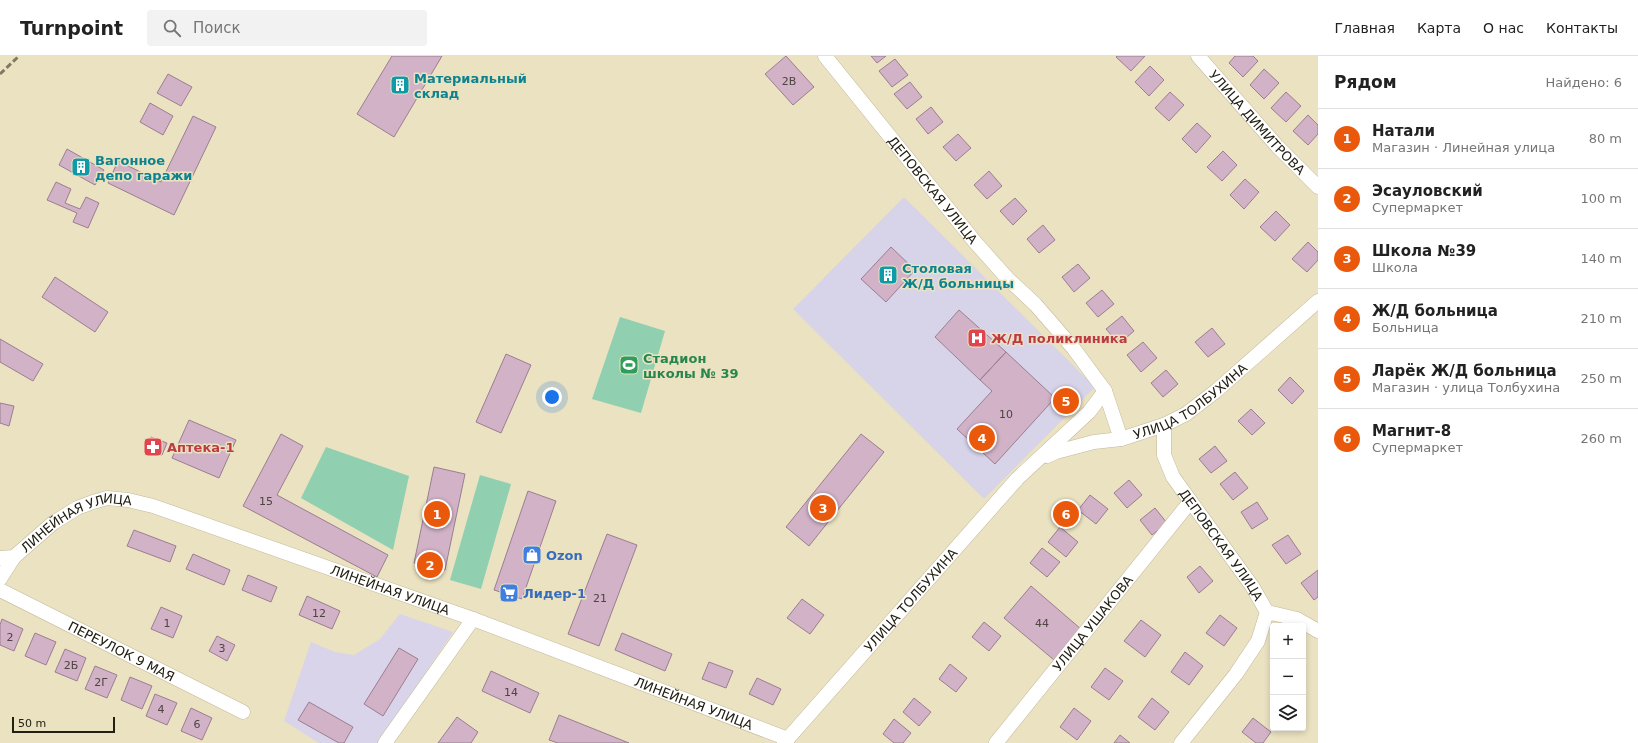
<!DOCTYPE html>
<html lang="ru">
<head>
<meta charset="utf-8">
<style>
  :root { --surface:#fff; --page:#f2f2f2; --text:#222; --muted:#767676; --line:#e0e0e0; --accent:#ea580c }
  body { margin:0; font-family:"DejaVu Sans",sans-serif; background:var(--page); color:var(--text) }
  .controls { position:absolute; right:12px; bottom:12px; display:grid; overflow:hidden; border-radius:4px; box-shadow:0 2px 6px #0003 }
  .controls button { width:36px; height:36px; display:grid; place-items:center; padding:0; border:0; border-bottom:1px solid var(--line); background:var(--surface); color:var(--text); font:20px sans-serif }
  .scale { position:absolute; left:12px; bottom:10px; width:103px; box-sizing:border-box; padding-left:4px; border:2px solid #232013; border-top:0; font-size:11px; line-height:14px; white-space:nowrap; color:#232013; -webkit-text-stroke:3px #eae2c1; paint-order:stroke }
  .you { position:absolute; left:552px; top:341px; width:14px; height:14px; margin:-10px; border:3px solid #fff; border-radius:50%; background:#1a73e8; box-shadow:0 0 0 6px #1a73e833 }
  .badge { display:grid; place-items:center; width:26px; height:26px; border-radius:50%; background:var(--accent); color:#fff; font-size:13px; font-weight:700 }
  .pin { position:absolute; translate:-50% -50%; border:2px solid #fff; box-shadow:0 1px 4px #0006 }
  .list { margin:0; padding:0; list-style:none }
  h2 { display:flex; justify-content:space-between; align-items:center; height:52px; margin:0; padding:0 16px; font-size:17px }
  h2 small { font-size:13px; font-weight:400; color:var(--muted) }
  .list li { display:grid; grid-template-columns:26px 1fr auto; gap:12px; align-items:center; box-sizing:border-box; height:60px; padding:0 16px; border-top:1px solid var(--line) }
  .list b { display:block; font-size:15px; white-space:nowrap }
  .list p { margin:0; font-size:13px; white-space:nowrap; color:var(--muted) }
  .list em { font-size:13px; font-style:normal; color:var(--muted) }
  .icon { flex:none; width:22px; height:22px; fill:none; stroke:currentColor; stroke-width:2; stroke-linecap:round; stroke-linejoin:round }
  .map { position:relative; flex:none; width:1318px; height:687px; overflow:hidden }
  header { display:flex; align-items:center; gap:24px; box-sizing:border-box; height:56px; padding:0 20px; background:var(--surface); border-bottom:1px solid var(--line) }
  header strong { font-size:19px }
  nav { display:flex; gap:22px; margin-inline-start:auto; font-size:14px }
  .search { width:280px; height:36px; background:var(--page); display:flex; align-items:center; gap:10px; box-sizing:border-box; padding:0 14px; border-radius:4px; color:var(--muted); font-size:15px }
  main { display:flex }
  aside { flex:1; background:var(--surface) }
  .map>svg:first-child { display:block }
</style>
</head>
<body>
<header>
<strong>Turnpoint</strong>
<div class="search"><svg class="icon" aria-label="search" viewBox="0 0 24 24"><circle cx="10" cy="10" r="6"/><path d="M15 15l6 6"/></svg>Поиск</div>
<nav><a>Главная</a><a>Карта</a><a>О нас</a><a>Контакты</a></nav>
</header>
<main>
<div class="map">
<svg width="1318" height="687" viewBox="0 0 1318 687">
  <rect width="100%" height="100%" fill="#eae2c1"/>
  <!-- industrial -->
  <path fill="#d9d4e9" d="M400,558L453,576L378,687H319L284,665L311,586L335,596L354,599L380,583Z"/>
  <!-- medical -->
  <path fill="#d7d4ea" d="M904,141L1095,331L984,443L793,253Z"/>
  <!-- green -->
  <path fill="#90cfb0" d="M620,261L665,275L641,357L592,343Z
    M326,391L409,420L393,494L301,442Z
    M480,419L511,428L481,533L450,524Z"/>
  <!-- building -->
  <path fill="#d1b2c7" stroke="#9b7e91" d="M392,0H442L394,81L357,58Z
    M786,0L814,31L793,49L765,18Z
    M871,0H886L877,7Z
    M1117,0H1145L1131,15L1116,1Z
    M1235,0H1253L1258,5L1243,21L1229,7Z
    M895,3L908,19L892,31L879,15Z
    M1150,10L1164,24L1149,40L1135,26Z
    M1264,13L1279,27L1264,43L1250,29Z
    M168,18L192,31L181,50L157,37Z
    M910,26L922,41L907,53L894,38Z
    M1170,36L1184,49L1169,65L1155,52Z
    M1286,36L1301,50L1286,66L1271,52Z
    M150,47L173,60L163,79L140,66Z
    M931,51L943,66L928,78L916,63Z
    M1308,59L1318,69V78L1308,89L1293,75Z
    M193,60L216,71L174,159L108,127L118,105L161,126Z
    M1197,67L1211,80L1196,97L1182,83Z
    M958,78L971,92L956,105L943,91Z
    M67,93L104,114L95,129L59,109Z
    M1223,95L1237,109L1222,125L1207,111Z
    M989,115L1002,130L987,143L974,129Z
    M1245,123L1259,136L1244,153L1230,139Z
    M56,126L71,133L65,147L80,153L86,141L99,147L88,172L73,166L77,157L47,144Z
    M1015,142L1027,155L1013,169L1000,155Z
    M1276,155L1290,169L1275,185L1260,171Z
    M1043,169L1055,184L1039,197L1027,183Z
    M1308,186L1318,196V204L1307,216L1292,203Z
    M891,191L915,214L886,246L861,223Z
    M1078,208L1090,222L1074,236L1062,221Z
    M55,221L108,256L95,276L42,241Z
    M1102,234L1114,248L1098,261L1086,247Z
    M959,254L1006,296L980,324L935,281Z
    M1122,260L1134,275L1119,288L1106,273Z
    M1212,272L1225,288L1208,301L1195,286Z
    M0,283L43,308L33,325L0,306Z
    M1143,286L1157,302L1141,316L1127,299Z
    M1006,296L1055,342L995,408L957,373L992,335L980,324Z
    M506,298L531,309L501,377L476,366Z
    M1166,314L1178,328L1163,341L1151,327Z
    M1290,321L1304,335L1292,348L1278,334Z
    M0,347L14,350L9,370L0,367Z
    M1251,353L1265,367L1252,379L1238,365Z
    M189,364L236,384L219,422L172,402Z
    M281,378L303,390L277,439L388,499L377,521L243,450Z
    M861,378L884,396L809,490L786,471Z
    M151,381L167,387L162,399L146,393Z
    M1215,390L1227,405L1211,417L1199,403Z
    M434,411L465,418L445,514L414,507Z
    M1235,416L1248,432L1233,444L1220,428Z
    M1129,424L1142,439L1127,452L1114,437Z
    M528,435L556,445L522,543L494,534Z
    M1090,439L1108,453L1096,468L1078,454Z
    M1257,446L1268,463L1252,473L1241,456Z
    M1155,452L1167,467L1152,479L1140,464Z
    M1060,471L1078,486L1066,501L1048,486Z
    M134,474L176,490L170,506L127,490Z
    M607,478L637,489L599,590L568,578Z
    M1288,479L1301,498L1286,508L1272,489Z
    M1042,492L1060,506L1047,521L1030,507Z
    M193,498L230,514L224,529L186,513Z
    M1200,510L1213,525L1199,537L1187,521Z
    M1318,514V541L1314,544L1301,527Z
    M248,519L277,531L271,546L242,534Z
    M1031,530L1081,573L1054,604L1004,562Z
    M307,540L340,555L332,573L299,559Z
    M802,543L824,559L810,578L787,562Z
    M161,551L182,560L173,582L151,573Z
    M1220,559L1237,572L1224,590L1206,577Z
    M2,563L23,573L14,595L0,589V569Z
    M1141,564L1161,579L1145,601L1124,585Z
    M984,566L1001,580L989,595L972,581Z
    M35,577L56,586L46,609L25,600Z
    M622,577L672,598L665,615L615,594Z
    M217,580L235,589L227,605L209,595Z
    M399,592L418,603L383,660L364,648Z
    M65,593L86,602L77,625L55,616Z
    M1185,596L1203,610L1189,629L1171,616Z
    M709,606L733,615L726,632L702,623Z
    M950,608L967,622L956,636L939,623Z
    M95,610L117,619L107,642L85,633Z
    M1105,612L1123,625L1109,644L1091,631Z
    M491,615L539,637L530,657L482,635Z
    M130,621L152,630L142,653L121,644Z
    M757,622L781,633L773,649L749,638Z
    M155,638L177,647L167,669L146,660Z
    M914,642L931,656L919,670L903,656Z
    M1152,642L1169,656L1155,674L1138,661Z
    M309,646L353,671L344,687H339L298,664Z
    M191,652L212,662L202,684L181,675Z
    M1074,652L1091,665L1077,684L1060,671Z
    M559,659L629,687H558L549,684Z
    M457,661L478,676L471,687H438Z
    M1253,662L1271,676L1263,687H1256L1242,676Z
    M894,663L911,677L903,687H894L883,678Z
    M1120,679L1130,687H1114Z"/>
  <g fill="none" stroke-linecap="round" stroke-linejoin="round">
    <!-- minor casing -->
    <g stroke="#c2b999" stroke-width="15">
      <g id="minor">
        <path id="s1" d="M825,0L975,186L1008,223L1035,248L1074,293L1105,335L1121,383"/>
        <path id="s2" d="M1198,0L1277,90L1318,131"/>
        <path id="s3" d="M1164,369V399L1173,421L1252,530L1267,556L1297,563L1318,575"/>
        <path id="s4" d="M1047,400L1056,396L1094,386L1121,383L1164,369L1186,358L1216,335L1318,245"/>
        <path id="s5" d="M0,502L14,501L53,467L77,452L93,446L107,442L128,444L153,450L473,563L788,683"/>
        <path d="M0,523L14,501"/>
        <path id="s6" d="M0,534L243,656"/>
        <path d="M385,687L473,563"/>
        <path id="s7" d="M784,687L1017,423L1089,356L1105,335"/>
        <path id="s8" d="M996,687L1190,446"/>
        <path d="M1181,687L1236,618L1258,585L1267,556"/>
      </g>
    </g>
    <!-- minor -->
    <use href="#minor" stroke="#fff" stroke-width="14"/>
    <!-- rail -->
    <path stroke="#7f7a64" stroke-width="3" stroke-dasharray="6 3" stroke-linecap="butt" d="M0,18L19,0"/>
  </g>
  <!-- icons -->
  <defs>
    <g id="building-square" transform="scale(1)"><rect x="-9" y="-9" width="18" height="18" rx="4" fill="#0f9aa8" stroke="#eae2c1"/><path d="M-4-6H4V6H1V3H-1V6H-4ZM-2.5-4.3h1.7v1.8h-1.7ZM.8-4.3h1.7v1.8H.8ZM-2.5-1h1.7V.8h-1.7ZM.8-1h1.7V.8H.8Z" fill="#fff"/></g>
    <g id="hospital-square" transform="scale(1)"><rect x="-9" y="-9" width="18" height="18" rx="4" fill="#e0444e" stroke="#eae2c1"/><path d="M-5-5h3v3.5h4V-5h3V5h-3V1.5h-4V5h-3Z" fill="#fff"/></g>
    <g id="stadium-square" transform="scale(1)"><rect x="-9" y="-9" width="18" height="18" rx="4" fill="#2e9e5b" stroke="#eae2c1"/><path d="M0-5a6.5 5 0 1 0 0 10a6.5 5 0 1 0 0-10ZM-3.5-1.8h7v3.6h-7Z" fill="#fff"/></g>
    <g id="pharmacy-square" transform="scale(1)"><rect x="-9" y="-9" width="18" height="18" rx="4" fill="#e0444e" stroke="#eae2c1"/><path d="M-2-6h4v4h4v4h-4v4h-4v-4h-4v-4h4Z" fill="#fff"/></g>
    <g id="shop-square" transform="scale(1)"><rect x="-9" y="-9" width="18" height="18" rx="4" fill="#3f7fe0" stroke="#eae2c1"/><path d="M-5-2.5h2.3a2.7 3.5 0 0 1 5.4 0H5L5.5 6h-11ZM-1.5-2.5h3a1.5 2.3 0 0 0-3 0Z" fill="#fff"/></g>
    <g id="supermarket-square" transform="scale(1)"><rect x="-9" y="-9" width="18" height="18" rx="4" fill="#3f7fe0" stroke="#eae2c1"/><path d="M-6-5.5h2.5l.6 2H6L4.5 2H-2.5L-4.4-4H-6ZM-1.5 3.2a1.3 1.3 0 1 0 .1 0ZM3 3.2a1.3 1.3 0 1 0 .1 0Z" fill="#fff"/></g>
  </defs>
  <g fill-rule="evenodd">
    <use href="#building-square" x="400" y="29"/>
    <use href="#building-square" x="81" y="111"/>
    <use href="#building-square" x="888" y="219"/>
    <use href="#hospital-square" x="977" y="282"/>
    <use href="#stadium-square" x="629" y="309"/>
    <use href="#pharmacy-square" x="153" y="391"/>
    <use href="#shop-square" x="532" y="499"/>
    <use href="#supermarket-square" x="509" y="537"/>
  </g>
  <g text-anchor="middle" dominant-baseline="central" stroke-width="3" stroke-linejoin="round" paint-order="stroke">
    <!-- number labels -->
    <g font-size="11" fill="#4e4440">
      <text x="789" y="25">2В</text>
      <text x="1006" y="358">10</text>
      <text x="266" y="445">15</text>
      <text x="600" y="542">21</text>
      <text x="319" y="557">12</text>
      <text x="167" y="567">1</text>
      <text x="1042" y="567">44</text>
      <text x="10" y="581">2</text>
      <text x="222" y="592">3</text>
      <text x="71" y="609">2Б</text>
      <text x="101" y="626">2Г</text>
      <text x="511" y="636">14</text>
      <text x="161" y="653">4</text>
      <text x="197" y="668">6</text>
    </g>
    <!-- culture labels -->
    <g font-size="13" font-weight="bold" fill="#0d838f" stroke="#eae2c1" text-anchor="start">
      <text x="414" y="22">Материальный<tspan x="414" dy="15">склад</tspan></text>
      <text x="95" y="104">Вагонное<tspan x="95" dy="15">депо гаражи</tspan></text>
      <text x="902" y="212">Столовая<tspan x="902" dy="15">Ж/Д больницы</tspan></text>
    </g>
    <!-- street labels -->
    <g font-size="13" fill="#232013" stroke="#eae2c1">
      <text stroke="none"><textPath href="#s2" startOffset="89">УЛИЦА ДИМИТРОВА</textPath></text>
      <text stroke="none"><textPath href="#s1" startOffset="172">ДЕПОВСКАЯ УЛИЦА</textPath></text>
      <text stroke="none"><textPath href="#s4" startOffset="156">УЛИЦА ТОЛБУХИНА</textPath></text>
      <text stroke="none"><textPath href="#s5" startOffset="88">ЛИНЕЙНАЯ УЛИЦА</textPath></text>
      <text stroke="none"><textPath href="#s3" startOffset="137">ДЕПОВСКАЯ УЛИЦА</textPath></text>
      <text stroke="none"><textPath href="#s5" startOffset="424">ЛИНЕЙНАЯ УЛИЦА</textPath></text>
      <text stroke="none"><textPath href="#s7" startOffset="191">УЛИЦА ТОЛБУХИНА</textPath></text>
      <text stroke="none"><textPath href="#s8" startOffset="154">УЛИЦА УШАКОВА</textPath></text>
      <text stroke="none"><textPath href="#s6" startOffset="136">ПЕРЕУЛОК 9 МАЯ</textPath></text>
      <text stroke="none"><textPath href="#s5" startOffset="748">ЛИНЕЙНАЯ УЛИЦА</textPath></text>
    </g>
    <!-- health labels -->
    <g font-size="13" font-weight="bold" fill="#be3a42" stroke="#eae2c1" text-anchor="start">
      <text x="991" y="282">Ж/Д поликлиника</text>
      <text x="167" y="391">Аптека-1</text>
    </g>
    <!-- leisure labels -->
    <g font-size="13" font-weight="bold" fill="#27864d" stroke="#eae2c1" text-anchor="start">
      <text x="643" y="302">Стадион<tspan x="643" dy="15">школы № 39</tspan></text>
    </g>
    <!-- shop labels -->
    <g font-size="13" font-weight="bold" fill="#366cbe" stroke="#eae2c1" text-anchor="start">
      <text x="546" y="499">Ozon</text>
      <text x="523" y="537">Лидер-1</text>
    </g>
  </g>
</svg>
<div class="controls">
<button>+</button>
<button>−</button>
<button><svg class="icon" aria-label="layers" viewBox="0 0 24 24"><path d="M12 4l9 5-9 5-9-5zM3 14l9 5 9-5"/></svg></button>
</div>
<div class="scale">50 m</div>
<div class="you"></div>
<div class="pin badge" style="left:437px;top:458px">1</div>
<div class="pin badge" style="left:430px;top:509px">2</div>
<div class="pin badge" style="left:823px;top:452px">3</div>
<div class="pin badge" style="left:982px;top:382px">4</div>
<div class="pin badge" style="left:1066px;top:345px">5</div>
<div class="pin badge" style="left:1066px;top:458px">6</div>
</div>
<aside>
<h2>Рядом<small>Найдено: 6</small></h2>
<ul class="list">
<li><span class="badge">1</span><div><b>Натали</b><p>Магазин · Линейная улица</p></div><em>80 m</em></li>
<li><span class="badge">2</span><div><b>Эсауловский</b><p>Супермаркет</p></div><em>100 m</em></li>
<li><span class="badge">3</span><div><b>Школа №39</b><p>Школа</p></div><em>140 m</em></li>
<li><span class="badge">4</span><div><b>Ж/Д больница</b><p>Больница</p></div><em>210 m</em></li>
<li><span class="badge">5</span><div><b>Ларёк Ж/Д больница</b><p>Магазин · улица Толбухина</p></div><em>250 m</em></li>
<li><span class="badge">6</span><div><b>Магнит-8</b><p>Супермаркет</p></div><em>260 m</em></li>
</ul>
</aside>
</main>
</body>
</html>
